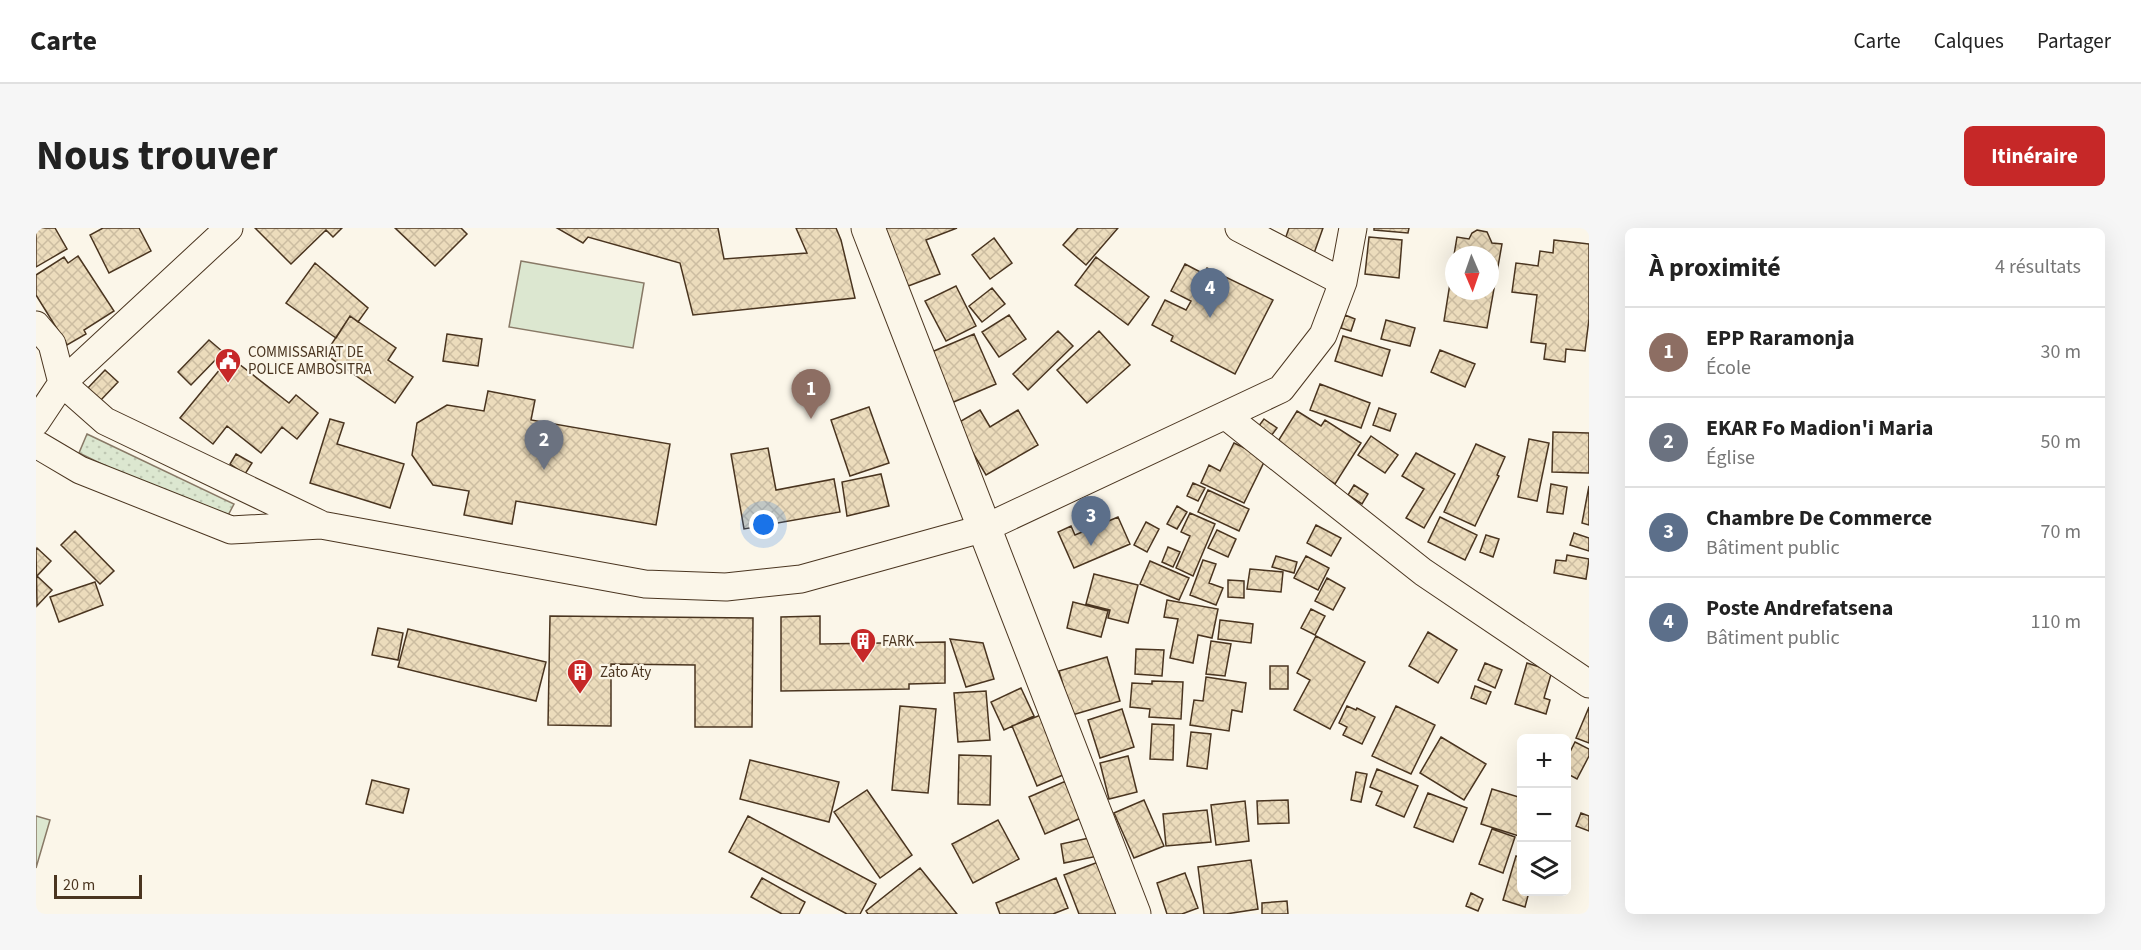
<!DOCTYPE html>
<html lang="fr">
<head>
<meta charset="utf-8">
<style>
  :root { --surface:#fff; --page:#f6f6f6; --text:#222; --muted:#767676; --line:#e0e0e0; --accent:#c62828 }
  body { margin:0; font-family:"Source Sans 3",sans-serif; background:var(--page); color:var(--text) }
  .controls { position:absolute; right:18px; bottom:18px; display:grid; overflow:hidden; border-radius:9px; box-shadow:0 6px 24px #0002 }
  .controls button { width:54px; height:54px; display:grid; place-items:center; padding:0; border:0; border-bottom:2px solid var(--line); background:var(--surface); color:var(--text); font:30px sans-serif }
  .compass { position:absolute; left:1409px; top:18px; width:54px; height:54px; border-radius:50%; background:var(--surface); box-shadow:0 6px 24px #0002; rotate:178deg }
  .scale { position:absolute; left:18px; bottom:15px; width:88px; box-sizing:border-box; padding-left:6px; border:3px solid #4a3520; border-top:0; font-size:16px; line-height:21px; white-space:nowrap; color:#4a3520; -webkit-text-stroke:4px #fbf6e9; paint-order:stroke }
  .you { position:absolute; left:728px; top:297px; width:21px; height:21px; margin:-15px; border:4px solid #fff; border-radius:50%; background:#1a73e8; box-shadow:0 0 0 9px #1a73e833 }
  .badge { display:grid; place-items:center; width:39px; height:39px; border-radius:50%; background:var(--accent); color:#fff; font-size:20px; font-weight:700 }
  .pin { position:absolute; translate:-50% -50px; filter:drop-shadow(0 2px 3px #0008) }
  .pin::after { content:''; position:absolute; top:32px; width:21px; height:18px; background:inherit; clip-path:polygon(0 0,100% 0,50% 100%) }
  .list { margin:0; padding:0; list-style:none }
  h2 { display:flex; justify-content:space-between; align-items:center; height:78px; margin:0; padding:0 24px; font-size:26px }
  h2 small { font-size:20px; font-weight:400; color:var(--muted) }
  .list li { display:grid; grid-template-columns:39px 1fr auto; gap:18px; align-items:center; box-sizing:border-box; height:90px; padding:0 24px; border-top:2px solid var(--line) }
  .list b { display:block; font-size:22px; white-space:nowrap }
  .list p { margin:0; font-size:20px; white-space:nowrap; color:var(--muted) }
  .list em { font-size:20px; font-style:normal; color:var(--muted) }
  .icon { flex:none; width:33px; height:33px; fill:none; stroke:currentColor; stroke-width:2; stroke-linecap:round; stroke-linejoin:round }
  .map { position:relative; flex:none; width:1553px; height:686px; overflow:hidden; border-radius:9px }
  header { display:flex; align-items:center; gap:36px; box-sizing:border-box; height:84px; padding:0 30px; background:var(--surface); border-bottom:2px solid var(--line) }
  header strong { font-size:28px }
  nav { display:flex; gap:33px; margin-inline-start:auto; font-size:21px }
  .intro { display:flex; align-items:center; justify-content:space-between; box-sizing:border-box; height:144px; padding:0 36px }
  h1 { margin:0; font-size:42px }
  .button { padding:15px 27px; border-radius:9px; background:var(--accent); color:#fff; font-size:21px; font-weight:700 }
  main { display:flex; gap:36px; padding:0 36px }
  aside { flex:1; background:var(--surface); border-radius:9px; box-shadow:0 6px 24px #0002 }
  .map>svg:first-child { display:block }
</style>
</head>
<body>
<header>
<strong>Carte</strong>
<nav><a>Carte</a><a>Calques</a><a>Partager</a></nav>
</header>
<div class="intro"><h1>Nous trouver</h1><a class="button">Itinéraire</a></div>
<main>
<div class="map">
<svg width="1553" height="686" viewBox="0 0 1553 686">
  <defs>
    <pattern id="grass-dots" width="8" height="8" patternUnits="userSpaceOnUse" patternTransform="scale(1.5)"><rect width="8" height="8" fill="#dce7d0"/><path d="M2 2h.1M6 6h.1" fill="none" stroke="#bec7b2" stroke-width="1.8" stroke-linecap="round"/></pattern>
    <pattern id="building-cross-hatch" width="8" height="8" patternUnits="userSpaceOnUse" patternTransform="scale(1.5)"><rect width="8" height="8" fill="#ecdcbc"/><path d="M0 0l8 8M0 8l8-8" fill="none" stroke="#ccbda1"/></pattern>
  </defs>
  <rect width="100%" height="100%" fill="#fbf6e9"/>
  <!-- grass -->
  <path fill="url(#grass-dots)" stroke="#887966" stroke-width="1.5" d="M51,206L198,276L188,295L43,225Z"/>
  <!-- pitch -->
  <path fill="#dce7d0" stroke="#887966" stroke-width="1.5" d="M485,33L608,55L597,120L473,99Z
    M0,588L14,592L0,640Z"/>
  <!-- building -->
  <path fill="url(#building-cross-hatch)" stroke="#4a3520" stroke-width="1.5" d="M0,0H19L31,21L0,39Z
    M67,0H103L115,23L73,45L54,7Z
    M219,0H306L297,9L290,2L255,36Z
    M359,0H425L431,6L399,38Z
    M521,0H682L688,31L771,25L760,0H800L805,12L819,70L657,87L644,35L552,9L547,15Z
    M843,0H921L890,12L904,46L867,60Z
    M1042,0H1082L1050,37L1027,17Z
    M1253,0H1287L1276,31L1246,20Z
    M1338,0H1373L1372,5L1338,2Z
    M1441,2L1451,4L1456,15L1466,16L1451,100L1408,93L1418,30V63H1454V27H1418L1421,9L1433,11L1436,5Z
    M1333,9L1366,12L1363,50L1329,46Z
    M958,10L976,35L954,51L936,27Z
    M1518,12L1553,16V91L1549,123L1530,121L1529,134L1508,131L1510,116L1495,114L1501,67L1476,64L1480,35L1502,38L1504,23L1517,25Z
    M42,28L78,83L48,102L50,106L31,117L0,67V47L28,29L32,35Z
    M1060,29L1113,69L1092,97L1039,57Z
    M279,35L332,80L322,94L314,88L300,110L250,75Z
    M1149,36L1168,46L1171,40L1237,72L1199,146L1135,113L1137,108L1116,97L1129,72L1150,82L1155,73L1135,63Z
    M920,58L940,98L910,113L889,73Z
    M956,60L969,76L946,94L933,78Z
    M973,87L990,111L963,129L946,104Z
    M1309,87L1319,91L1315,103L1305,100Z
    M314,88L360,120L352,132L377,149L359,175L289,126Z
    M1350,92L1379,100L1374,118L1345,111Z
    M1022,103L1037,118L992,162L977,146Z
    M1063,103L1094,137L1051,175L1021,142Z
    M411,106L446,111L442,138L407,133Z
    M938,106L960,156L913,176L891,126Z
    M1307,108L1354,122L1346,148L1299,133Z
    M173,112L187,124L155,157L142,144Z
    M1404,122L1439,136L1429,159L1395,144Z
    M194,129L253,175L260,167L282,185L261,211L246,199L225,225L191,198L177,216L144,190Z
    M69,142L82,154L64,173L51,161Z
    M1284,156L1334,175L1325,200L1274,182Z
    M452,163L499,172L495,192L634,216L620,297L480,273L476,296L428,287L433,263L397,257L376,227L381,195L411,177L448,183Z
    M833,179L853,235L814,248L795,192Z
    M1343,180L1360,186L1354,203L1337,197Z
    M944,182L954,199L982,182L1002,217L950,247L920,196Z
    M1261,183L1285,198L1289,192L1325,215L1299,256L1239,218Z
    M294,191L308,195L301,216L368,236L354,280L274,255Z
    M1228,191L1241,200L1235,208L1222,199Z
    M1517,204L1553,205V245L1516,244Z
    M1335,208L1362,227L1349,245L1322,227Z
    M1493,211L1513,215L1501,273L1482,269Z
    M1198,215L1230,230L1208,275L1165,255L1173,237L1184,243Z
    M1440,216L1469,229L1461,247L1463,248L1439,298L1408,284Z
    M732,220L740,262L798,251L804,284L708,301L695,226Z
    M1380,225L1419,246L1388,300L1370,290L1388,261L1366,248Z
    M200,226L216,235L209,246L194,236Z
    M845,246L853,278L811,288L806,254Z
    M1157,255L1169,260L1162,273L1151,268Z
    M1515,256L1531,259L1527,286L1511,284Z
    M1318,257L1332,266L1326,276L1312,267Z
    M1553,258V297L1546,295Z
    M1172,262L1213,281L1203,303L1162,284Z
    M1141,278L1151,284L1141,301L1131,296Z
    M1154,285L1179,296L1157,348L1140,340L1154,308L1145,304Z
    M1082,289L1094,316L1038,340L1022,304L1035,298L1039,307Z
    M1404,289L1441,307L1429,332L1392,314Z
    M1110,294L1123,301L1111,324L1098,317Z
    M1280,297L1305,310L1295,328L1271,315Z
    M1181,302L1200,311L1192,329L1172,320Z
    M39,303L78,343L64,356L25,317Z
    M1538,305L1553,310V323L1534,317Z
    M1450,307L1463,311L1457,329L1444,324Z
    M1132,319L1144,324L1137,339L1126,334Z
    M1,320L15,333L1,348L16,362L1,378L0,322Z
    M1531,327L1553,331L1550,351L1518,345L1520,332L1530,333Z
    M1240,328L1261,334L1258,345L1236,339Z
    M1270,328L1293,340L1282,362L1258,350Z
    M1167,332L1180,336L1173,355L1187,360L1180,377L1154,367Z
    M1114,333L1153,350L1143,372L1104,356Z
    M1214,341L1247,344L1245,364L1211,361Z
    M1058,346L1102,357L1092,395L1072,390L1074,382L1050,376Z
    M1291,350L1309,360L1297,382L1279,373Z
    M1192,352L1208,353V370L1192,369Z
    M59,354L67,377L23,394L14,369Z
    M1131,372L1182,381L1176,410L1162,407L1157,435L1134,430L1142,391L1128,389Z
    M1037,374L1072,383L1065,409L1031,400Z
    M1275,381L1289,388L1279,407L1265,400Z
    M514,388L717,390L716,499H659V437L575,436V498L512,497Z
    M784,388V416L909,414V455L873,456V461L745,463V389Z
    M1184,392L1217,396L1215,415L1182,411Z
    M342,400L367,405L362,432L336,427Z
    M372,401L510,434L500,473L362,439Z
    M1392,404L1421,422L1402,455L1373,438Z
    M1280,408L1329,434L1294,501L1258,482L1274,452L1261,445Z
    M914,411L947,415L958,451L930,459Z
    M1175,413L1195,416L1189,448L1170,446Z
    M1100,421L1128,422L1126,448L1099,446Z
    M1071,429L1084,473L1036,487L1023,443Z
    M1449,435L1466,442L1459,460L1442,452Z
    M1491,435L1516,443L1508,470L1514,472L1510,486L1479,476Z
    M1234,438H1252V461H1234Z
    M1170,449L1210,455L1206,484L1196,482L1193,503L1154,497L1158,472L1167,473Z
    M1116,453L1147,454L1145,491L1113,489L1114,481L1094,479L1096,455L1116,456Z
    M1439,458L1455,464L1450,476L1435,470Z
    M985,460L998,488L968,502L955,474Z
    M950,463L954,512L922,514L918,465Z
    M864,478L900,481L892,565L856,562Z
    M1311,478L1320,482L1321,480L1339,489L1326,516L1307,507L1311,499L1303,495Z
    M1360,478L1399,497L1375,546L1336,528Z
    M1553,479V515L1540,510Z
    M1086,481L1098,519L1064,530L1052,492Z
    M1010,485L1034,544L1001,558L976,498Z
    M1116,496L1138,497L1137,532L1114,531Z
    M1155,504L1175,506L1171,541L1151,538Z
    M1405,509L1450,536L1428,572L1384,545Z
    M1539,514L1553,521V528L1541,551L1530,545V532Z
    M923,527L955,528L954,577L922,576Z
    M1092,528L1101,564L1073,571L1064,535Z
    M714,532L803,554L793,594L704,571Z
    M1341,541L1382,558L1368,589L1340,577L1346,564L1334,559Z
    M1320,544L1331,546L1325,574L1315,572Z
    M336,552L373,561L367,585L330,576Z
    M1030,553L1045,590L1009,606L993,569Z
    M1456,561L1486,570V609L1445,596Z
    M831,562L876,627L844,650L798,584Z
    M1392,565L1431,580L1417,614L1378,599Z
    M1108,572L1128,618L1098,630L1078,585Z
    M1252,572L1253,595L1222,596L1221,573Z
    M1209,573L1213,613L1180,617L1175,577Z
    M1171,582L1175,614L1130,618L1127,586Z
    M1545,585L1553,588V603L1540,598Z
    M712,588L840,656L824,686H811L693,624Z
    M962,592L983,631L937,655L916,616Z
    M1456,601L1479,609L1467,645L1443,636Z
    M1058,609L1062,628L1028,635L1025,616Z
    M1480,628L1486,630V664H1493L1489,679L1467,672Z
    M1215,632L1222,681L1190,686H1168L1162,639Z
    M1065,633L1086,686H1043L1028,647Z
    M884,640L921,686H832L830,683Z
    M1149,645L1162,680L1146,686H1131L1121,655Z
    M726,650L769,674L763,686H746L715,669Z
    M1020,650L1032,680L1017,686H964L960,675Z
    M1435,665L1447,671L1442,683L1430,678Z
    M1251,673L1252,686H1226V675Z"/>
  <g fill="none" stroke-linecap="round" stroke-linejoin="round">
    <!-- minor casing -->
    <g stroke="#4a3520" stroke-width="29">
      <path id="minor" d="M1203,0L1307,54
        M0,97L16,116L26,155L69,193L284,296
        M1190,188L1387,344L1553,456
        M0,194L26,155L193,0
        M0,216L44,242L195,302L285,297L609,356L690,359L765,351L949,300L1245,161L1287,107L1307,54L1317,0"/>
    </g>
    <!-- tertiary casing -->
    <g stroke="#4a3520" stroke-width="35">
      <path id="tertiary" d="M832,0L1098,686"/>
    </g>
    <!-- minor -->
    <use href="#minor" stroke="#fbf6e9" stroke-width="27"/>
    <!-- tertiary -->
    <use href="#tertiary" stroke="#fbf6e9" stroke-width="33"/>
  </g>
  <!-- icons -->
  <defs>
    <g id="civic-pin" transform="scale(1.35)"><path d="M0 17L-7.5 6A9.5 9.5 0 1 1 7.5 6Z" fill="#c62828" stroke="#fbf6e9"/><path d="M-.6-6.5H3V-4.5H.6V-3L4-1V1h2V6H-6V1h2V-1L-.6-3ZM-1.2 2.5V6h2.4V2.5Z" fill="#fff"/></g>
    <g id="building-pin" transform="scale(1.35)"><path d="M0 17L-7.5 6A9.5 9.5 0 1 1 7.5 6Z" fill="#c62828" stroke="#fbf6e9"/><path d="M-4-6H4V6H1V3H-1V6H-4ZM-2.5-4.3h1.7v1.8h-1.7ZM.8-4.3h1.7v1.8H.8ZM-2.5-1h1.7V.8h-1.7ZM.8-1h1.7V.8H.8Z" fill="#fff"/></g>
  </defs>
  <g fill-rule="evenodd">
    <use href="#civic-pin" x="192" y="133"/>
    <use href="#building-pin" x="827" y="413"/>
    <use href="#building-pin" x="544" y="444"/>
  </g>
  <g text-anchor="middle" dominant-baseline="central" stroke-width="4.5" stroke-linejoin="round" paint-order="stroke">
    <!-- poi labels -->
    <g font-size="15" fill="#4a3520" stroke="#fbf6e9" text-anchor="start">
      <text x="212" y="124">COMMISSARIAT DE<tspan x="212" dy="17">POLICE AMBOSITRA</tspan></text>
      <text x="846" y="413">FARK</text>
      <text x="564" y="444">Zato Aty</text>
    </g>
  </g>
</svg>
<div class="controls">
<button>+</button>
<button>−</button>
<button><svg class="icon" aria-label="layers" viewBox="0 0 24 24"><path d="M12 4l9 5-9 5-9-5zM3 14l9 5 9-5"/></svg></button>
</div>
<svg class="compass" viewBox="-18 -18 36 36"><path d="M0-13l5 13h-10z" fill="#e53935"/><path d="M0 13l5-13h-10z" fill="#767676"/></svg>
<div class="scale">20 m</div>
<div class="you"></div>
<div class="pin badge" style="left:775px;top:191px;background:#8d6e63">1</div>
<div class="pin badge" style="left:508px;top:242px;background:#6b7280">2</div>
<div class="pin badge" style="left:1055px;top:318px;background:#5c6f8a">3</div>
<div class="pin badge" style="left:1174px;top:90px;background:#5c6f8a">4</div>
</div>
<aside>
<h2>À proximité<small>4 résultats</small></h2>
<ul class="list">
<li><span class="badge" style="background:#8d6e63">1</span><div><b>EPP Raramonja</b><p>École</p></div><em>30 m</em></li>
<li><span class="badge" style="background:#6b7280">2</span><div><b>EKAR Fo Madion'i Maria</b><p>Église</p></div><em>50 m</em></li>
<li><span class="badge" style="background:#5c6f8a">3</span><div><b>Chambre De Commerce</b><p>Bâtiment public</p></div><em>70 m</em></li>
<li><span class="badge" style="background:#5c6f8a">4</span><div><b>Poste Andrefatsena</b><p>Bâtiment public</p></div><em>110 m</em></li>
</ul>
</aside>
</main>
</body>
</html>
